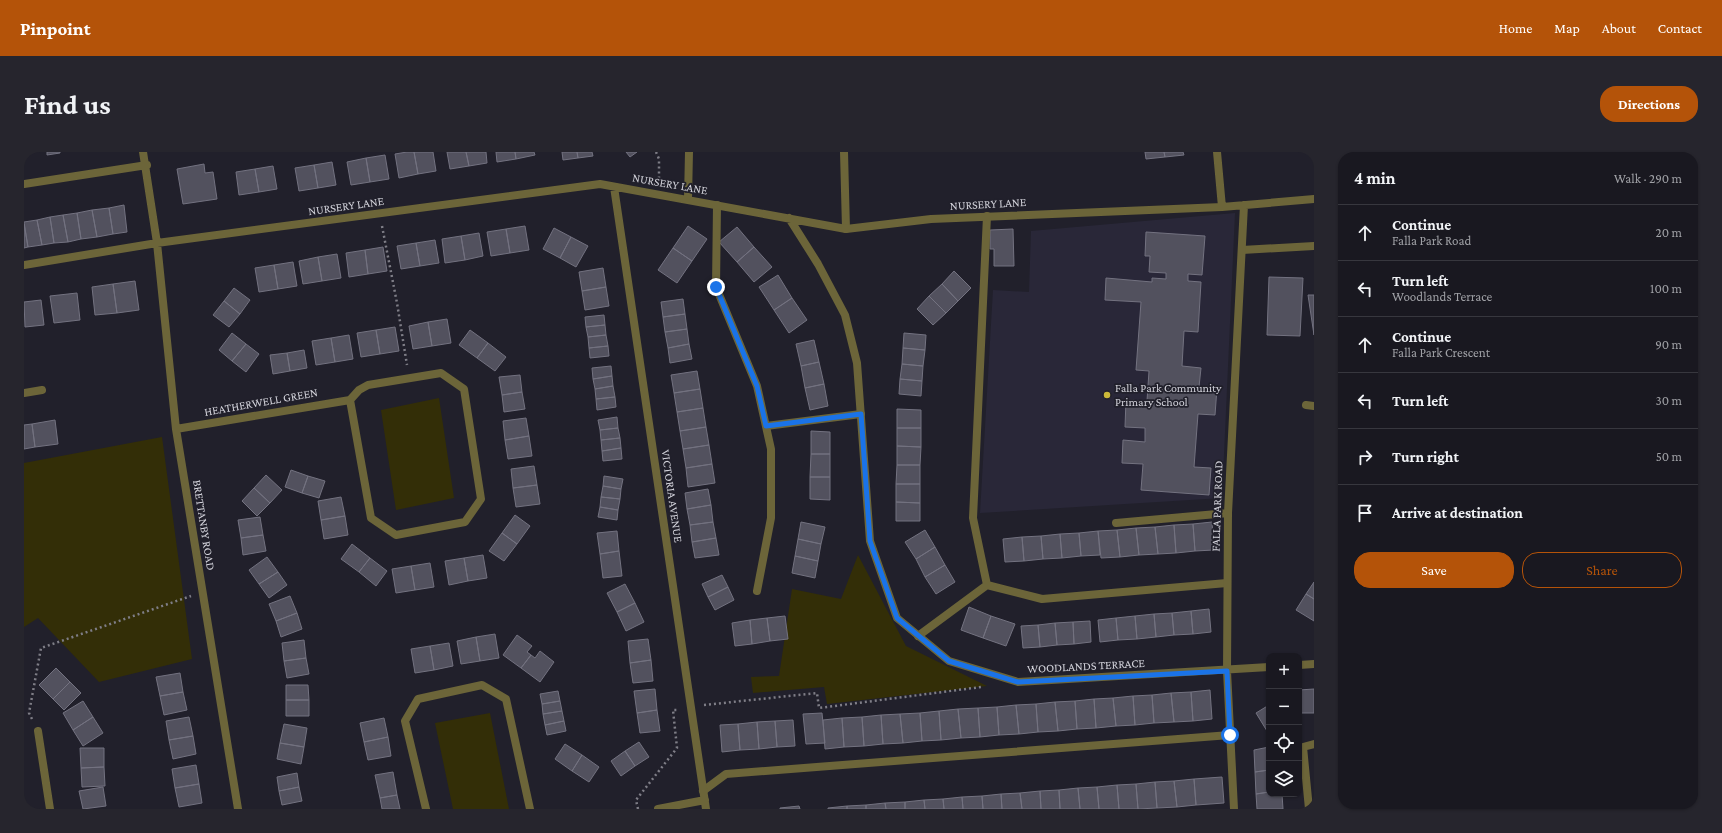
<!DOCTYPE html>
<html lang="en">
<head>
<meta charset="utf-8">
<style>
  :root { --surface:#191820; --page:#26252d; --text:#f1f3f6; --muted:#9fa0a5; --line:#37373e; --accent:#b45309 }
  body { margin:0; font-family:"Crimson Pro",serif; background:var(--page); color:var(--text) }
  .controls { position:absolute; right:12px; bottom:12px; display:grid; overflow:hidden; border-radius:8px; box-shadow:0 1px 3px #0004 }
  .controls button { width:36px; height:36px; display:grid; place-items:center; padding:0; border:0; border-bottom:1px solid var(--line); background:var(--surface); color:var(--text); font:20px sans-serif }
  .stop { position:absolute; width:12px; height:12px; margin:-9px; border:3px solid #1a73e8; border-radius:50%; background:#fff }
  .stop.end { background:#1a73e8; border-color:#fff; box-shadow:0 1px 4px #0008 }
  .list { margin:0; padding:0; list-style:none }
  h2 { display:flex; justify-content:space-between; align-items:center; height:52px; margin:0; padding:0 16px; font-size:17px }
  h2 small { font-size:13px; font-weight:400; color:var(--muted) }
  .list li { display:grid; grid-template-columns:26px 1fr auto; gap:12px; align-items:center; box-sizing:border-box; height:56px; padding:0 16px; border-top:1px solid var(--line) }
  .list b { display:block; font-size:15px; white-space:nowrap }
  .list p { margin:0; font-size:13px; white-space:nowrap; color:var(--muted) }
  .list em { font-size:13px; font-style:normal; color:var(--muted) }
  .actions { display:flex; gap:8px; padding:12px 16px }
  .actions a { flex:1; padding:9px 0; border:1px solid var(--accent); border-radius:16px; text-align:center; font-size:14px; color:var(--accent) }
  .actions .main { background:var(--accent); color:#fff }
  .icon { flex:none; width:22px; height:22px; fill:none; stroke:currentColor; stroke-width:2; stroke-linecap:round; stroke-linejoin:round }
  .map { position:relative; flex:none; width:1290px; height:657px; overflow:hidden; border-radius:16px }
  header { display:flex; align-items:center; gap:24px; box-sizing:border-box; height:56px; padding:0 20px; background:var(--accent); color:#fff }
  header strong { font-size:19px }
  nav { display:flex; gap:22px; margin-inline-start:auto; font-size:14px }
  .intro { display:flex; align-items:center; justify-content:space-between; box-sizing:border-box; height:96px; padding:0 24px }
  h1 { margin:0; font-size:28px }
  .button { padding:10px 18px; border-radius:16px; background:var(--accent); color:#fff; font-size:14px; font-weight:700 }
  main { display:flex; gap:24px; padding:0 24px }
  aside { flex:1; background:var(--surface); border-radius:16px; box-shadow:0 1px 3px #0004 }
  .map>svg:first-child { display:block }
</style>
</head>
<body>
<header>
<strong>Pinpoint</strong>
<nav><a>Home</a><a>Map</a><a>About</a><a>Contact</a></nav>
</header>
<div class="intro"><h1>Find us</h1><a class="button">Directions</a></div>
<main>
<div class="map">
<svg width="1290" height="657" viewBox="0 0 1290 657">
  <rect width="100%" height="100%" fill="#21202b"/>
  <!-- built -->
  <path fill="#292738" d="M1211,61L1198,346L956,361L969,138L1005,140L1007,79Z"/>
  <!-- green -->
  <path fill="#332e07" d="M415,246L430,346L372,358L357,258Z
    M138,285L168,507L75,530L14,466L0,475V311Z
    M834,403L882,494L963,534L803,552L800,535L729,541L727,525L755,524L768,437L817,447Z
    M466,561L485,657H429L411,571Z"/>
  <!-- building -->
  <path fill="#52515e" stroke="#737280" d="M23,0H36V1L23,3Z
    M383,0H390L394,22L375,26L371,2Z
    M390,0H409L412,19L394,22Z
    M423,0H442L445,14L426,17Z
    M442,0H462L463,11L445,14Z
    M472,0H491L492,7L473,10Z
    M491,0H510L511,3L492,7Z
    M538,0H553L554,6L539,8Z
    M553,0H568L569,4L554,6Z
    M602,0H613L606,5Z
    M1121,0H1140L1141,5L1122,7Z
    M1140,0H1159L1160,3L1141,5Z
    M361,3L365,27L346,30L342,6Z
    M342,6L346,30L327,33L323,10Z
    M308,10L312,33L294,36L290,13Z
    M180,12L181,21L189,20L193,47L159,52L153,17Z
    M290,13L294,36L275,39L271,16Z
    M249,14L253,37L235,40L231,17Z
    M231,17L235,40L215,43L212,20Z
    M100,53L103,80L89,82L85,56Z
    M85,56L89,82L73,85L68,58Z
    M68,58L73,85L57,87L53,61Z
    M53,61L57,87L44,90L39,63Z
    M39,63L44,90L30,91L26,65Z
    M26,65L30,91L18,93L13,68Z
    M13,68L18,93L4,95L0,70Z
    M0,72L4,95L0,96Z
    M501,74L505,98L486,101L482,77Z
    M664,74L683,87L668,109L649,96Z
    M713,75L730,95L713,110L695,90Z
    M530,76L547,85L536,106L519,97Z
    M482,77L486,101L467,104L463,80Z
    M989,77L990,114H970V97H966V78Z
    M1122,80L1181,84L1178,123L1164,122V129L1177,130L1174,180L1160,179L1158,214L1177,216L1175,235L1193,236L1191,263L1174,262L1170,315L1187,316L1185,343L1117,338L1119,312L1098,311L1099,288L1121,290V276L1101,275L1102,248L1123,249L1125,219L1112,218L1117,150L1081,148L1082,126L1128,130V126L1142,127V121L1125,120L1126,104H1121Z
    M455,81L459,104L441,108L437,84Z
    M437,84L441,108L421,111L418,87Z
    M547,85L564,94L552,115L536,106Z
    M411,88L415,111L396,114L392,91Z
    M392,91L396,114L377,117L373,94Z
    M359,95L363,119L344,122L341,98Z
    M730,95L748,115L730,130L713,110Z
    M649,96L668,109L653,131L634,118Z
    M341,98L344,122L325,125L322,101Z
    M313,102L317,126L298,129L294,105Z
    M294,105L298,129L279,132L275,109Z
    M269,110L273,134L254,137L250,113Z
    M250,113L254,137L235,140L231,116Z
    M579,116L582,135L558,139L555,120Z
    M930,119L947,136L934,149L918,132Z
    M754,123L768,146L750,158L735,135Z
    M1245,125L1279,126L1276,184L1243,183Z
    M111,129L115,158L93,161L89,132Z
    M89,132L93,161L71,163L68,135Z
    M918,132L934,149L922,161L905,144Z
    M582,135L585,154L561,158L558,139Z
    M210,136L226,148L216,162L200,149Z
    M53,141L56,168L30,171L26,144Z
    M1284,143H1290V183Z
    M905,144L922,161L909,173L893,157Z
    M768,146L783,168L765,181L750,158Z
    M659,147L661,162L639,165L637,150Z
    M17,148L20,173L1,175L0,150Z
    M200,149L216,162L205,175L189,163Z
    M661,162L663,177L641,180L639,165Z
    M580,163L581,173L562,175L561,165Z
    M423,167L427,191L408,194L404,170Z
    M404,170L408,194L389,197L385,174Z
    M581,173L582,183L564,185L562,175Z
    M371,175L375,199L356,202L352,178Z
    M663,177L665,192L644,196L641,180Z
    M352,178L356,202L337,205L333,181Z
    M446,178L464,191L453,206L435,193Z
    M208,181L222,192L208,209L195,198Z
    M880,181L902,183L901,198L879,196Z
    M325,183L329,207L311,210L307,186Z
    M582,183L584,194L565,196L564,185Z
    M307,186L311,210L292,213L288,189Z
    M790,188L795,210L777,214L772,192Z
    M464,191L482,205L471,219L453,206Z
    M222,192L235,202L222,220L208,209Z
    M665,192L668,207L646,211L644,196Z
    M584,194L585,204L566,206L565,196Z
    M879,196L901,198L899,214L878,212Z
    M280,198L283,216L266,219L263,201Z
    M263,201L266,219L249,222L246,203Z
    M795,210L800,232L781,236L777,214Z
    M878,212L899,214L898,229L876,227Z
    M587,214L588,224L569,227L568,216Z
    M673,219L676,237L650,241L647,223Z
    M496,223L498,240L478,243L475,225Z
    M588,224L589,234L571,237L569,227Z
    M876,227L898,229L897,244L875,242Z
    M800,232L804,254L786,258L781,236Z
    M589,234L591,245L572,247L571,237Z
    M676,237L679,256L653,260L650,241Z
    M498,240L501,257L480,260L478,243Z
    M591,245L592,255L573,258L572,247Z
    M679,256L682,275L656,279L653,260Z
    M873,257L897,258V276H873Z
    M593,265L594,276L576,278L574,268Z
    M502,266L505,284L481,288L479,269Z
    M31,268L34,292L11,295L8,272Z
    M8,272L11,295L0,297V273Z
    M682,275L685,293L659,297L656,279Z
    M594,276L596,286L577,288L576,278Z
    M873,276H897V295L873,294Z
    M787,279L806,280V302H787Z
    M505,284L508,304L484,307L481,288Z
    M596,286L597,296L578,299L577,288Z
    M685,293L688,312L662,316L659,297Z
    M873,294L897,295L896,313H873Z
    M597,296L598,307L579,309L578,299Z
    M787,302H806V325H786Z
    M688,312L691,331L664,335L662,316Z
    M873,313H896V332H872Z
    M510,314L513,333L489,336L487,317Z
    M267,318L284,324L278,341L261,335Z
    M242,323L258,338L246,351L230,336Z
    M284,324L301,329L295,346L278,341Z
    M580,324L599,327L597,337L579,334Z
    M786,325H806V348L786,347Z
    M872,332H896V351L872,350Z
    M513,333L516,352L492,355L489,336Z
    M579,334L597,337L596,347L577,345Z
    M230,336L246,351L233,364L218,349Z
    M684,337L687,353L663,357L661,341Z
    M317,345L321,364L297,368L294,349Z
    M577,345L596,347L594,358L576,355Z
    M872,350L896,351V369H872Z
    M687,353L689,370L666,373L663,357Z
    M576,355L594,358L593,368L574,365Z
    M491,363L506,374L493,392L478,381Z
    M321,364L324,383L300,387L297,368Z
    M236,365L239,383L217,386L214,368Z
    M689,370L692,386L668,390L666,373Z
    M777,370L801,375L797,392L774,387Z
    M1188,370L1190,398L1171,399L1169,372Z
    M1169,372L1171,399L1152,401L1150,373Z
    M1150,373L1152,401L1134,402L1131,375Z
    M1131,375L1134,402L1115,403L1112,376Z
    M1112,376L1115,403L1096,405L1093,378Z
    M901,378L911,395L892,407L881,390Z
    M1093,378L1096,405L1077,406L1074,379Z
    M593,379L595,399L576,402L573,381Z
    M1074,379L1076,403L1057,404L1055,381Z
    M478,381L493,392L480,409L465,399Z
    M1055,381L1057,404L1038,406L1036,382Z
    M1036,382L1038,406L1019,407L1017,384Z
    M239,383L242,399L219,403L217,386Z
    M1017,384L1019,407L1000,409L998,385Z
    M998,385L1000,409L981,410L979,387Z
    M692,386L695,403L671,406L668,390Z
    M774,387L797,392L794,409L771,404Z
    M328,392L346,406L335,420L317,407Z
    M911,395L921,413L901,425L892,407Z
    M595,399L598,424L579,426L576,402Z
    M459,403L463,426L444,429L440,406Z
    M771,404L794,409L791,426L768,421Z
    M243,405L254,420L235,432L225,418Z
    M346,406L363,419L352,434L335,420Z
    M440,406L444,429L425,433L421,409Z
    M406,411L410,435L391,438L387,414Z
    M921,413L931,430L912,442L901,425Z
    M387,414L391,438L372,441L368,417Z
    M254,420L263,433L245,446L235,432Z
    M698,423L704,435L684,445L678,432Z
    M1290,430V447L1282,442Z
    M601,432L611,451L593,460L583,441Z
    M704,435L710,448L691,458L684,445Z
    M1282,442L1290,447V469L1272,458Z
    M266,444L273,461L252,469L245,452Z
    M611,451L620,470L602,479L593,460Z
    M945,455L967,464L959,486L937,478Z
    M1185,457L1187,480L1169,482L1167,459Z
    M1167,459L1169,482L1150,483L1148,461Z
    M273,461L278,477L257,485L252,469Z
    M1148,461L1150,483L1132,485L1130,462Z
    M1130,462L1132,485L1113,487L1111,464Z
    M761,464L764,487L746,489L743,466Z
    M967,464L991,472L982,494L959,486Z
    M1111,464L1113,487L1094,488L1092,466Z
    M743,466L746,489L728,492L726,468Z
    M1092,466L1094,488L1076,490L1074,468Z
    M726,468L728,492L711,494L708,471Z
    M1066,469L1067,490L1050,492L1049,470Z
    M1049,470L1050,492L1033,493L1031,471Z
    M1031,471L1033,493L1016,495L1014,473Z
    M1014,473L1016,495L999,496L997,474Z
    M471,482L475,506L456,509L452,485Z
    M493,483L508,494L503,500L507,503L497,516L479,503Z
    M452,485L456,509L437,512L433,489Z
    M624,487L627,508L606,511L604,489Z
    M280,488L282,506L260,509L258,491Z
    M425,491L429,514L410,518L406,494Z
    M406,494L410,518L391,521L387,497Z
    M516,499L530,510L516,530L497,516L507,503L511,506Z
    M282,506L285,522L263,526L260,509Z
    M627,508L629,529L609,531L606,511Z
    M32,516L46,530L29,547L15,533Z
    M156,521L159,540L136,544L132,525Z
    M46,530L57,541L40,558L29,547Z
    M262,533H284L285,548H262Z
    M631,537L633,558L613,561L610,539Z
    M1290,537V561H1275V538Z
    M1186,538L1188,567L1169,569L1167,540Z
    M534,539L536,549L518,552L516,542Z
    M159,540L163,558L140,563L136,544Z
    M1167,540L1169,569L1150,570L1147,541Z
    M1147,541L1150,570L1130,571L1128,543Z
    M1128,543L1130,571L1111,573L1109,544Z
    M1109,544L1111,573L1092,574L1089,546Z
    M1089,546L1092,574L1072,576L1070,547Z
    M1070,547L1072,576L1053,577L1051,549Z
    M262,548H285V564H262Z
    M59,549L69,565L49,578L39,561Z
    M536,549L538,559L519,562L518,552Z
    M1051,549L1053,577L1034,579L1031,550Z
    M1031,550L1034,579L1014,580L1012,552Z
    M1012,552L1014,580L995,582L992,553Z
    M992,553L995,582L975,583L973,555Z
    M1245,553V578L1243,579L1232,561Z
    M973,555L975,583L956,585L954,556Z
    M954,556L956,585L937,586L934,557Z
    M934,557L937,586L917,588L915,559Z
    M633,558L636,579L616,581L613,561Z
    M538,559L540,569L521,573L519,562Z
    M915,559L917,588L898,589L896,561Z
    M798,561L801,591L782,592L779,562Z
    M896,561L898,589L879,591L876,562Z
    M876,562L879,591L859,592L857,563Z
    M857,563L859,592L840,594L838,565Z
    M69,565L79,581L59,594L49,578Z
    M165,565L169,584L145,588L142,569Z
    M838,565L840,594L820,595L818,566Z
    M360,566L364,585L340,590L336,571Z
    M818,566L820,595L801,597L799,568Z
    M769,568L771,594L753,595L751,569Z
    M540,569L542,579L523,583L521,573Z
    M751,569L753,595L735,597L733,570Z
    M733,570L735,597L716,598L714,572Z
    M260,572L283,576L280,595L256,591Z
    M714,572L716,598L698,600L696,573Z
    M169,584L172,602L149,607L145,588Z
    M364,585L367,604L344,608L340,590Z
    M615,590L625,605L611,614L601,599Z
    M256,591L280,595L277,612L253,607Z
    M541,592L558,603L548,619L531,607Z
    M1245,595V618L1231,620L1230,598Z
    M56,596H80V615L57,616Z
    M601,599L611,614L597,624L587,609Z
    M558,603L575,615L565,630L548,619Z
    M172,613L175,632L151,636L148,617Z
    M80,615L81,634L58,635L57,616Z
    M1245,618V640L1232,642L1231,620Z
    M369,620L373,643L356,646L351,623Z
    M273,621L275,635L255,639L253,625Z
    M1198,625L1200,651L1172,653L1170,627Z
    M1170,627L1172,653L1153,655L1150,629Z
    M1150,629L1153,655L1133,656L1131,630Z
    M1131,630L1133,656L1114,657L1112,632Z
    M175,632L178,651L155,655L151,636Z
    M1112,632L1114,657H1095L1093,633Z
    M1093,633L1095,657H1075L1073,635Z
    M79,635L82,654L59,657L55,639Z
    M275,635L278,649L258,653L255,639Z
    M1073,635L1075,657H1056L1054,636Z
    M1054,636L1056,657H1036L1035,638Z
    M1035,638L1036,657H1017L1016,639Z
    M1016,639L1017,657H998L996,641Z
    M1245,640V642H1258L1259,657H1233L1232,642Z
    M996,641L998,657H978L977,642Z
    M977,642L978,657H959L958,644Z
    M373,643L376,657H358L356,646Z
    M958,644L959,657H939L938,645Z
    M938,645L939,657H920L919,647Z
    M919,647L920,657H901L900,648Z
    M900,648L901,657H881V650Z
    M881,650V657H862L861,651Z
    M861,651L862,657H842V653Z
    M842,653V657H823V654Z
    M775,654L776,657H756V656Z
    M823,654V657H804V656Z"/>
  <g fill="none" stroke-linecap="round" stroke-linejoin="round">
    <!-- path -->
    <path stroke="#7f7e87" stroke-width="2.5" stroke-dasharray="2 3" stroke-linecap="butt" d="M632,0L635,7V29
      M358,74L373,151L383,213
      M680,553L793,541L795,556L957,535
      M8,567L5,561L17,496L167,444
      M614,657L612,648L653,596L649,558H653"/>
    <!-- service -->
    <path stroke="#6c6539" stroke-width="8" d="M820,0L822,77
      M693,53L692,135L733,234L747,297V366L733,439
      M963,64L949,366L963,433L1018,447L1203,431
      M1218,98L1290,94
      M0,241L18,238
      M742,274L837,262
      M894,484L963,433
      M679,639L702,622L1206,583
      M1285,657L1279,595L1290,592"/>
    <!-- minor -->
    <path stroke="#6c6539" stroke-width="8" d="M119,0L133,91L152,277L214,657
      M1193,0L1198,55
      M0,32L123,13
      M590,35L682,657
      M664,47L665,0
      M765,66L794,112L821,163L833,211L846,389L873,466L925,509L994,530L1245,515
      M0,113L133,91L576,32L822,77L907,67L1198,55L1290,47
      M1282,253L1290,254
      M152,277L326,248L335,238L344,233L417,221L440,237L457,347L441,370L372,383L347,366L326,248
      M1092,371L1204,361
      M1275,513L1290,512
      M14,579L26,657
      M402,657L381,569L394,547L458,533L482,547L506,657
      M634,657L681,648
      M1210,657L1203,519L1204,361L1220,53"/>
  </g>
  <g fill="none" stroke-linecap="round" stroke-linejoin="round">
    <!-- route -->
    <path stroke="#1a73e8" stroke-width="5" d="M692,135L733,234L742,274L837,262L846,389L873,466L925,509L994,530L1203,519L1206,583"/>
  </g>
  <!-- markers -->
  <circle fill="#ccb939" stroke="#21202b" stroke-width="1.5" cx="1083" cy="243" r="4"/>
  <g text-anchor="middle" dominant-baseline="central" stroke-width="3.5" stroke-linejoin="round" paint-order="stroke">
    <!-- street labels -->
    <g font-size="12" fill="#d2d2da" stroke="#21202b">
      <text transform="translate(646 32) rotate(10)">NURSERY LANE</text>
      <text transform="translate(964 52) rotate(-3)">NURSERY LANE</text>
      <text transform="translate(322 54) rotate(-8)">NURSERY LANE</text>
      <text transform="translate(237 250) rotate(-10)">HEATHERWELL GREEN</text>
      <text transform="translate(648 344) rotate(82)">VICTORIA AVENUE</text>
      <text transform="translate(1193 354) rotate(-88)">FALLA PARK ROAD</text>
      <text transform="translate(180 373) rotate(81)">BRETTANBY ROAD</text>
      <text transform="translate(1062 514) rotate(-3)">WOODLANDS TERRACE</text>
    </g>
    <!-- poi labels -->
    <g font-size="12" fill="#d2d2da" stroke="#21202b" text-anchor="start">
      <text x="1091" y="236">Falla Park Community<tspan x="1091" dy="14">Primary School</tspan></text>
    </g>
  </g>
</svg>
<div class="controls">
<button>+</button>
<button>−</button>
<button><svg class="icon" aria-label="locate" viewBox="0 0 24 24"><circle cx="12" cy="12" r="6"/><path d="M12 2v4M12 18v4M2 12h4M18 12h4"/></svg></button>
<button><svg class="icon" aria-label="layers" viewBox="0 0 24 24"><path d="M12 4l9 5-9 5-9-5zM3 14l9 5 9-5"/></svg></button>
</div>
<div class="stop" style="left:1206px;top:583px"></div>
<div class="stop end" style="left:692px;top:135px"></div>
</div>
<aside>
<h2>4 min<small>Walk · 290 m</small></h2>
<ul class="list">
<li><svg class="icon" aria-label="ahead" viewBox="0 0 24 24"><path d="M12 20V5M6 11l6-6 6 6"/></svg><div><b>Continue</b><p>Falla Park Road</p></div><em>20 m</em></li>
<li><svg class="icon" aria-label="left" viewBox="0 0 24 24"><path d="M17 20v-9H6M10 6l-5 5 5 5"/></svg><div><b>Turn left</b><p>Woodlands Terrace</p></div><em>100 m</em></li>
<li><svg class="icon" aria-label="ahead" viewBox="0 0 24 24"><path d="M12 20V5M6 11l6-6 6 6"/></svg><div><b>Continue</b><p>Falla Park Crescent</p></div><em>90 m</em></li>
<li><svg class="icon" aria-label="left" viewBox="0 0 24 24"><path d="M17 20v-9H6M10 6l-5 5 5 5"/></svg><div><b>Turn left</b></div><em>30 m</em></li>
<li><svg class="icon" aria-label="right" viewBox="0 0 24 24"><path d="M7 20v-9h11M14 6l5 5-5 5"/></svg><div><b>Turn right</b></div><em>50 m</em></li>
<li><svg class="icon" aria-label="arrive" viewBox="0 0 24 24"><path d="M6 21V4h12l-3 4 3 4H6"/></svg><div><b>Arrive at destination</b></div></li>
</ul>
<div class="actions"><a class="main">Save</a><a>Share</a></div>
</aside>
</main>
</body>
</html>
